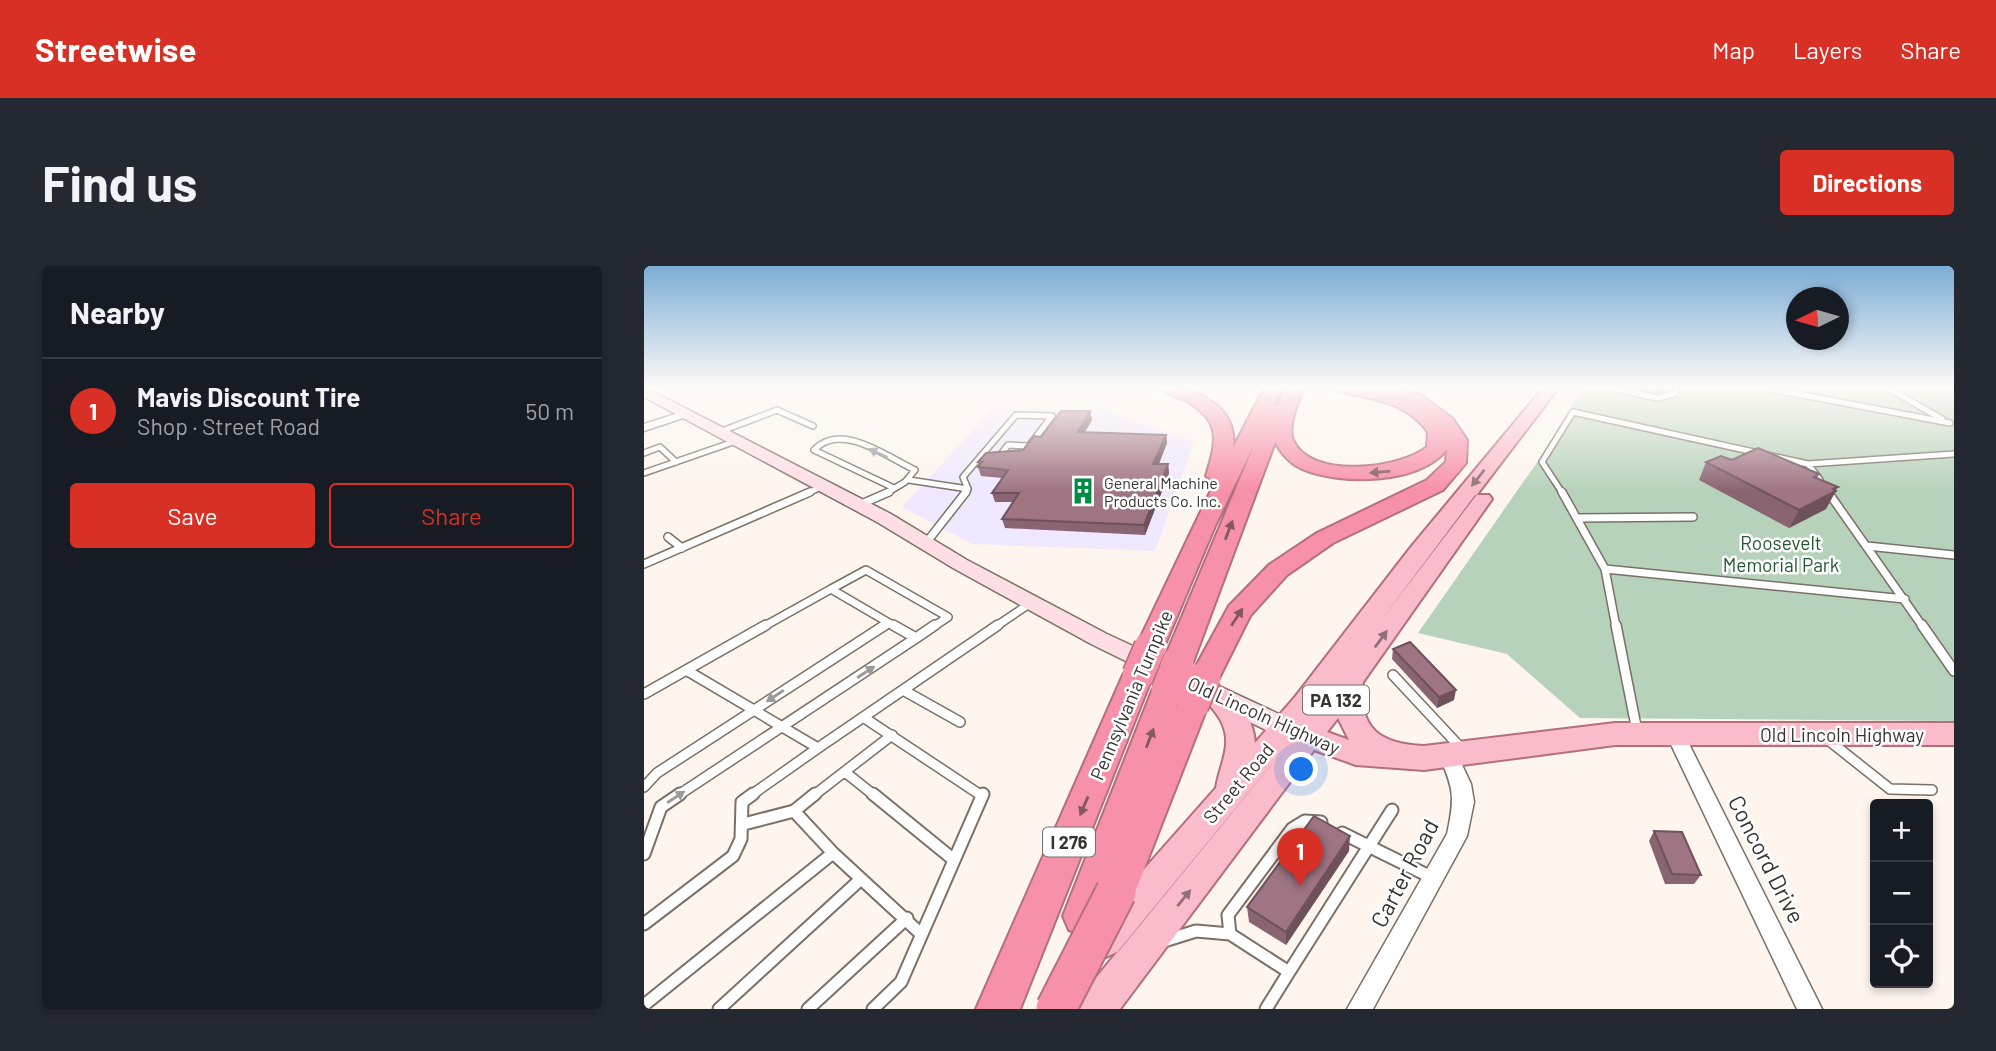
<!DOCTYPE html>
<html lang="en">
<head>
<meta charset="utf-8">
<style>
  :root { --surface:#171b24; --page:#242831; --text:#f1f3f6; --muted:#9ea1a6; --line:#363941; --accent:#d93025 }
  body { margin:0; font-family:Barlow,sans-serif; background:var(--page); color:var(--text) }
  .controls { position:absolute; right:21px; bottom:21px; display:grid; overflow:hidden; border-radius:7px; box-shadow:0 4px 10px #0003 }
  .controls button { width:63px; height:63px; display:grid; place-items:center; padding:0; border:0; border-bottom:2px solid var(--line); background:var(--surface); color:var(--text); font:35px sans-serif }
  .compass { position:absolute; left:1142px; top:21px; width:63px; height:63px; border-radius:50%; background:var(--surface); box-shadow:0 4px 10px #0003; rotate:265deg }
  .you { position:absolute; left:658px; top:504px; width:24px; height:24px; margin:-18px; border:5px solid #fff; border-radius:50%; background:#1a73e8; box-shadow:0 0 0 10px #1a73e833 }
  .badge { display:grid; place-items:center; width:46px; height:46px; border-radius:50%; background:var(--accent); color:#fff; font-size:23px; font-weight:700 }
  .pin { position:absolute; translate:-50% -58px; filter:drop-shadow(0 2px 4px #0008) }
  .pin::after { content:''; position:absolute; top:37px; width:24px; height:21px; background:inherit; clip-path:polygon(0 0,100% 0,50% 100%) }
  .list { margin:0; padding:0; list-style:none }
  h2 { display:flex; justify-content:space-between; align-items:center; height:91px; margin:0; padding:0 28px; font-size:30px }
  h2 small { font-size:23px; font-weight:400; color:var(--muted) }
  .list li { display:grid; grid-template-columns:46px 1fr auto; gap:21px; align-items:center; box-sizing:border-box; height:105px; padding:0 28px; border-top:2px solid var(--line) }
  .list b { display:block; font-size:26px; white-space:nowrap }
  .list p { margin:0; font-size:23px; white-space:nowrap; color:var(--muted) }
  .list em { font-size:23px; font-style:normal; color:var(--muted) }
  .actions { display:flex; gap:14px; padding:21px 28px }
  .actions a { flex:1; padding:16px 0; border:2px solid var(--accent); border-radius:7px; text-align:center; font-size:24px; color:var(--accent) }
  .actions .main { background:var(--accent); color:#fff }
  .icon { flex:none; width:38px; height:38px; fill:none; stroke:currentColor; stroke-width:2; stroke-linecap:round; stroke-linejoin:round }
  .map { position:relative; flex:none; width:1310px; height:743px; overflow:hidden; border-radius:7px }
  header { display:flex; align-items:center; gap:42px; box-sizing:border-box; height:98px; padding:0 35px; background:var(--accent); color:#fff }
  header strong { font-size:33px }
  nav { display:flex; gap:38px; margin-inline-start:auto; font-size:24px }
  .intro { display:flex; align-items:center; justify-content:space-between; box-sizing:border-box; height:168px; padding:0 42px }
  h1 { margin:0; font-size:49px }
  .button { padding:18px 32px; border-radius:7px; background:var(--accent); color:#fff; font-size:24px; font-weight:700 }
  main { display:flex; gap:42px; padding:0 42px }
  aside { flex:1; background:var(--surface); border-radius:7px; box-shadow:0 4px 10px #0003 }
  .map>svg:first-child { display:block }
</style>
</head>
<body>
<header>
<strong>Streetwise</strong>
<nav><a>Map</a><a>Layers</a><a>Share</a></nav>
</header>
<div class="intro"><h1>Find us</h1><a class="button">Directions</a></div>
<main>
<aside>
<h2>Nearby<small></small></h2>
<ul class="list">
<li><span class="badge">1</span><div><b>Mavis Discount Tire</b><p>Shop · Street Road</p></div><em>50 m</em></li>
</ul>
<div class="actions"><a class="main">Save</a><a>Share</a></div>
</aside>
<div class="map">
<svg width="1310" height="743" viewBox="0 0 1310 743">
  <rect width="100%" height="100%" fill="#fdf5ee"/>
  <!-- industrial -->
  <path fill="#efe8fe" d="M350,142L455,143L550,176L511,285L328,278L258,241Z"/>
  <!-- green -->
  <path fill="#b6d2ba" d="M939,121H1310V455L936,452L863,388L774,367L896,192Z"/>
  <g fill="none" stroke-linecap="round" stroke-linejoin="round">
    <!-- lane-far3 casing -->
    <g stroke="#7c7066" stroke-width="8">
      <path id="lane-far3" d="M963,121L1013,132L1031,128L1033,121
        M1116,121L1306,157
        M1242,121L1298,153
        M78,165L133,144L169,160
        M0,187L16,181L32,196
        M0,207L95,174
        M265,214L324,223
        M1176,214L1164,198L1310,188
        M324,223L319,211L372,149L408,150L385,180L364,179L355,191L337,190
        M1183,224L1185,228
        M162,228L179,220
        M241,228L261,216L271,204C243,191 197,155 170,184L250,222
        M320,228L324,223
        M919,228L898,196L929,146L1164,198"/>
    </g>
    <!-- lane-far2 casing -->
    <g stroke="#7c7066" stroke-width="10">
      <path id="lane-far2" d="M918,226L961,303L972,361
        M1184,226L1279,361
        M215,239L245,226
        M933,252L1049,251
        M24,271L38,282
        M282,277L322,226
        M1223,280L1310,289
        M0,298L166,226
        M961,303L1261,333
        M187,323L222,304L304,351L289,361
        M119,361L187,323L245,357
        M239,361L245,357L252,361
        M351,361L388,336"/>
    </g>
    <!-- lane-far1 casing -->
    <g stroke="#7c7066" stroke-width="12">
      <path id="lane-far1" d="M972,359L993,465
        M1278,359L1310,405
        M272,372L291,359
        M42,404L174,482L354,359
        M749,409L817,482
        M259,424L316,456
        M0,428L122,359
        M219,451L338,530
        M1183,473L1246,523L1288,524
        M201,506L231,530
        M0,521L13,507L241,359
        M33,530L272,372L249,359
        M106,530L174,482
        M169,530L248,469"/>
    </g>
    <!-- lane casing -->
    <g stroke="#7c7066" stroke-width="15">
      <path id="lane" d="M229,528L310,594
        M150,545L189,587
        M677,556L661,555L648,563L584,649L586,668L645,706L748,544
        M100,558L150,545L171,528
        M698,567L789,612
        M0,588L17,541L36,528
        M0,658L89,590L97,573L98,536L109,528
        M520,675L552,665L586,668
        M0,739L189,587L277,668
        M75,743L217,613
        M164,743L263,652
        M229,743L257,716L339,528
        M622,743L645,706"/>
    </g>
    <!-- street casing -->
    <g stroke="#7c7066" stroke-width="3">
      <path id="street" d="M44,144L49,147L48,149L0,165V158Z
        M1031,461L1037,463L1040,468L1178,743H1153L1022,468L1025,463Z
        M804,482L811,484L827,518L830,536L823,570L729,743H703L803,568C811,531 810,524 795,489L797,484Z"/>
    </g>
    <!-- secondary casing -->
    <g stroke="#7c7066" stroke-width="3">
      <path id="secondary" d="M0,121L247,248L323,294L463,368L650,455L654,462L650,469L641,472L632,469L447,378L309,302L233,256L0,131Z"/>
    </g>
    <!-- primary casing -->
    <g stroke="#b46f7e" stroke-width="4">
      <path id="primary" d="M900,121H915L735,357L831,229H845L848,233L719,416C714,463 736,478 780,480L971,457H1310V479H971L780,504L712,499L670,484L476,743H433L438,729L632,493L475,685L462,691L449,685L444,673L449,661L572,522C575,500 589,480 578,457C573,446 564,439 559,429L563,422C590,414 610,454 611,477L651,431L767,281ZM694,452L705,474L683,466Z"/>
    </g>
    <!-- highway casing -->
    <g stroke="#b46f7e" stroke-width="4">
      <path id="highway" d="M515,121C551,121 594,139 589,182L621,121H639L629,140L636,137L641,121H659C655,136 643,159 649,174C666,214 756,203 783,181L784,166C762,135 727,133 693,125L690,121H751L778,130L808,152L823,174L822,197L799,224L689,277L643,309L606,350L572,418L561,422L550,418L546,411L585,340L625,299L673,267L783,214L802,196L803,183C776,219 695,219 658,203C645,197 638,188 631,176L549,396L544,403L534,406L524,403L519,396L611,177L571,260L520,381L516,388L506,391L496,388L492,381L571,216L562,210C573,174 578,154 540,134C532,130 522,128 515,121Z
        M494,399L504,402L509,409L376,743H332L479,409L484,402Z
        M523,414L534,417L538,425L532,443L538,431L549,428L560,431L564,439L486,639L472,644L462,640L453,664L439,669L425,664L419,650L508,425L512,417Z"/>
    </g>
    <!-- lane-far3 -->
    <use href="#lane-far3" stroke="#fff" stroke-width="5"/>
    <!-- lane-far2 -->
    <use href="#lane-far2" stroke="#fff" stroke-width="7"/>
    <!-- lane-far1 -->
    <use href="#lane-far1" stroke="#fff" stroke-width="9"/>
    <!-- lane -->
    <use href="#lane" stroke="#fff" stroke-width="11"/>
    <!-- street -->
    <use href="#street" fill="#fff" fill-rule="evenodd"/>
    <!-- secondary -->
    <use href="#secondary" fill="#fddee5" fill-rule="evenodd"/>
    <!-- primary -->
    <use href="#primary" fill="#fabccb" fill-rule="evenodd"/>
    <!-- highway -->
    <use href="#highway" fill="#f790a9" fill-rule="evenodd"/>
    <!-- highway-bridge-far1 casing -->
    <g stroke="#b46f7e" stroke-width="34" stroke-linecap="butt">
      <path id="highway-bridge-far1" d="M494,409L506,381
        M523,425L534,396
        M549,439L561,411"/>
    </g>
    <!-- highway-bridge casing -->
    <g stroke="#b46f7e" stroke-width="43" stroke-linecap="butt">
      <path id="highway-bridge" d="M412,743L472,626"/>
    </g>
    <!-- highway-bridge-far1 -->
    <use href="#highway-bridge-far1" stroke="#f790a9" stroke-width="31"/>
    <!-- highway-bridge -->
    <use href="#highway-bridge" stroke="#f790a9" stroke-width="39"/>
  </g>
  <!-- wall -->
  <path fill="#896471" d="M988,121H1025L1024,124L1013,127Z
    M446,145L448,154L441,166L522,169L523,177L515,198H524L525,207L501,269L361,262L358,253L369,236H351L348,227L358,212L337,210L334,201L335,199L334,196L379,184Z
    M1062,196L1175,208L1173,212L1191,224L1182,243L1145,262L1055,214Z
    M749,383L810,434L793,442L748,393Z
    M1010,565L1057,609L1050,618H1021L1005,575Z
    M705,585L642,679L605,656L603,641Z"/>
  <!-- shaded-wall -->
  <path fill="#6f515c" d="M1015,121H1025L1024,124L1013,127Z
    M446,145L448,154L436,174L434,166Z
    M522,169L523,177L511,207L509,198Z
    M524,198L525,207L501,269L500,259Z
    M1194,221L1190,226L1192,225L1182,243L1145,262L1155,244Z
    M812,424L810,434L793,442L795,431Z
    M706,570L705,585L642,679V666Z"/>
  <!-- building -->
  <path fill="#9f7483" stroke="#6f515c" stroke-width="2" d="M417,145H446L434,166L522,169L509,198H524L500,259L358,253L375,227H348L364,204L334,201L338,196H334L342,187L379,184L390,170L397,171Z
    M1114,182L1175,208L1170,211L1194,221L1189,223L1192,225L1155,244L1062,196L1077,190L1088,194Z
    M766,376L812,424L795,431L749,383Z
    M670,550L706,570L642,666L603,641Z
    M1010,565L1038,566L1057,609L1028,608Z"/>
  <!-- one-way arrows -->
  <defs><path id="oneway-solid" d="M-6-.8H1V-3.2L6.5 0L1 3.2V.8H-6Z" transform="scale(1.75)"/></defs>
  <g fill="#9c9997">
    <use href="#oneway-solid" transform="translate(234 187) rotate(-155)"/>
    <use href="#oneway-solid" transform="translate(222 406) rotate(-33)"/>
    <use href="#oneway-solid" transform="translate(131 430) rotate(147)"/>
    <use href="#oneway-solid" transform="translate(32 531) rotate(-33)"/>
  </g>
  <g fill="#855860">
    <use href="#oneway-solid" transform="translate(736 206) rotate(175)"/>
    <use href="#oneway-solid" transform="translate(585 264) rotate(-69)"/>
    <use href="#oneway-solid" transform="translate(593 351) rotate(-57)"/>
    <use href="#oneway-solid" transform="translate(506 472) rotate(-69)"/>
    <use href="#oneway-solid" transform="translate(440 540) rotate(113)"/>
  </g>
  <g fill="#907175">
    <use href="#oneway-solid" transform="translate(834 212) rotate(128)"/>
    <use href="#oneway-solid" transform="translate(737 373) rotate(-54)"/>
    <use href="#oneway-solid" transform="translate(540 632) rotate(-51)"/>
  </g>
  <!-- sky -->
  <linearGradient id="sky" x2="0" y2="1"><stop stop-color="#7cadd6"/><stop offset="0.54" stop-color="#fefaf7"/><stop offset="1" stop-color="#fefaf7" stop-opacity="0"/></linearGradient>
  <rect width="1310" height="225" fill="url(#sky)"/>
  <!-- icons -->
  <defs>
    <g id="building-bare" transform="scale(2.1)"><path d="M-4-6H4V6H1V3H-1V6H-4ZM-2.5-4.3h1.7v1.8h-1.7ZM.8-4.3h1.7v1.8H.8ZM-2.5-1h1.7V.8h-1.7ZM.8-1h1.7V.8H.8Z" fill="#008a47" stroke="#fff" stroke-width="2.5" paint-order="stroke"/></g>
  </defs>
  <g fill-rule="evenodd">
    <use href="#building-bare" x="439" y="225"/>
  </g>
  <g text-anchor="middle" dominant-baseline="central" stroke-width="5" stroke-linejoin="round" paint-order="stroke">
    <!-- far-poi labels -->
    <g font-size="16" fill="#39332f" stroke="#fff" text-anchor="start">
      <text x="460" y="216">General Machine<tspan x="460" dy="18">Products Co. Inc.</tspan></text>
    </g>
    <!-- shield labels -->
    <g fill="#fff" stroke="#74706d" stroke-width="2">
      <rect x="659" y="419.5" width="66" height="29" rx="5"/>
      <rect x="399" y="561.5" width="52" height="29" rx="5"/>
    </g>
    <g font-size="18" font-weight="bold" fill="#39332f">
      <text x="692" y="434">PA 132</text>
      <text x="425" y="576">I 276</text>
    </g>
    <!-- park labels -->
    <g font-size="19" fill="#215830" stroke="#fff">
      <text x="1137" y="276">Roosevelt<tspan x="1137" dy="22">Memorial Park</tspan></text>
    </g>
    <!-- street labels -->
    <g font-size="19" fill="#39332f" stroke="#fff">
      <text transform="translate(487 429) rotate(-67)">Pennsylvania Turnpike</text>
      <text transform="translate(620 449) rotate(24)">Old Lincoln Highway</text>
      <text x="1198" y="468">Old Lincoln Highway</text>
      <text transform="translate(594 517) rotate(-50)">Street Road</text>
    </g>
    <!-- near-street labels -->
    <g font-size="23" fill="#39332f" stroke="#fff">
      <text transform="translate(1123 593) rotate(63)">Concord Drive</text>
      <text transform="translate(760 607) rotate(-62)">Carter Road</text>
    </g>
  </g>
</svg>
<div class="controls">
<button>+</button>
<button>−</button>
<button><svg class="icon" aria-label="locate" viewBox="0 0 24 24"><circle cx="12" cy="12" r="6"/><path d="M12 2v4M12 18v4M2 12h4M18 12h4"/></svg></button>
</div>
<svg class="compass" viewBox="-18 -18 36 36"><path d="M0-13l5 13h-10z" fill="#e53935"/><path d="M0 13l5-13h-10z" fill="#9ea1a6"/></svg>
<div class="you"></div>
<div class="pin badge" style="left:656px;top:620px">1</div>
</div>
</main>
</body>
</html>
